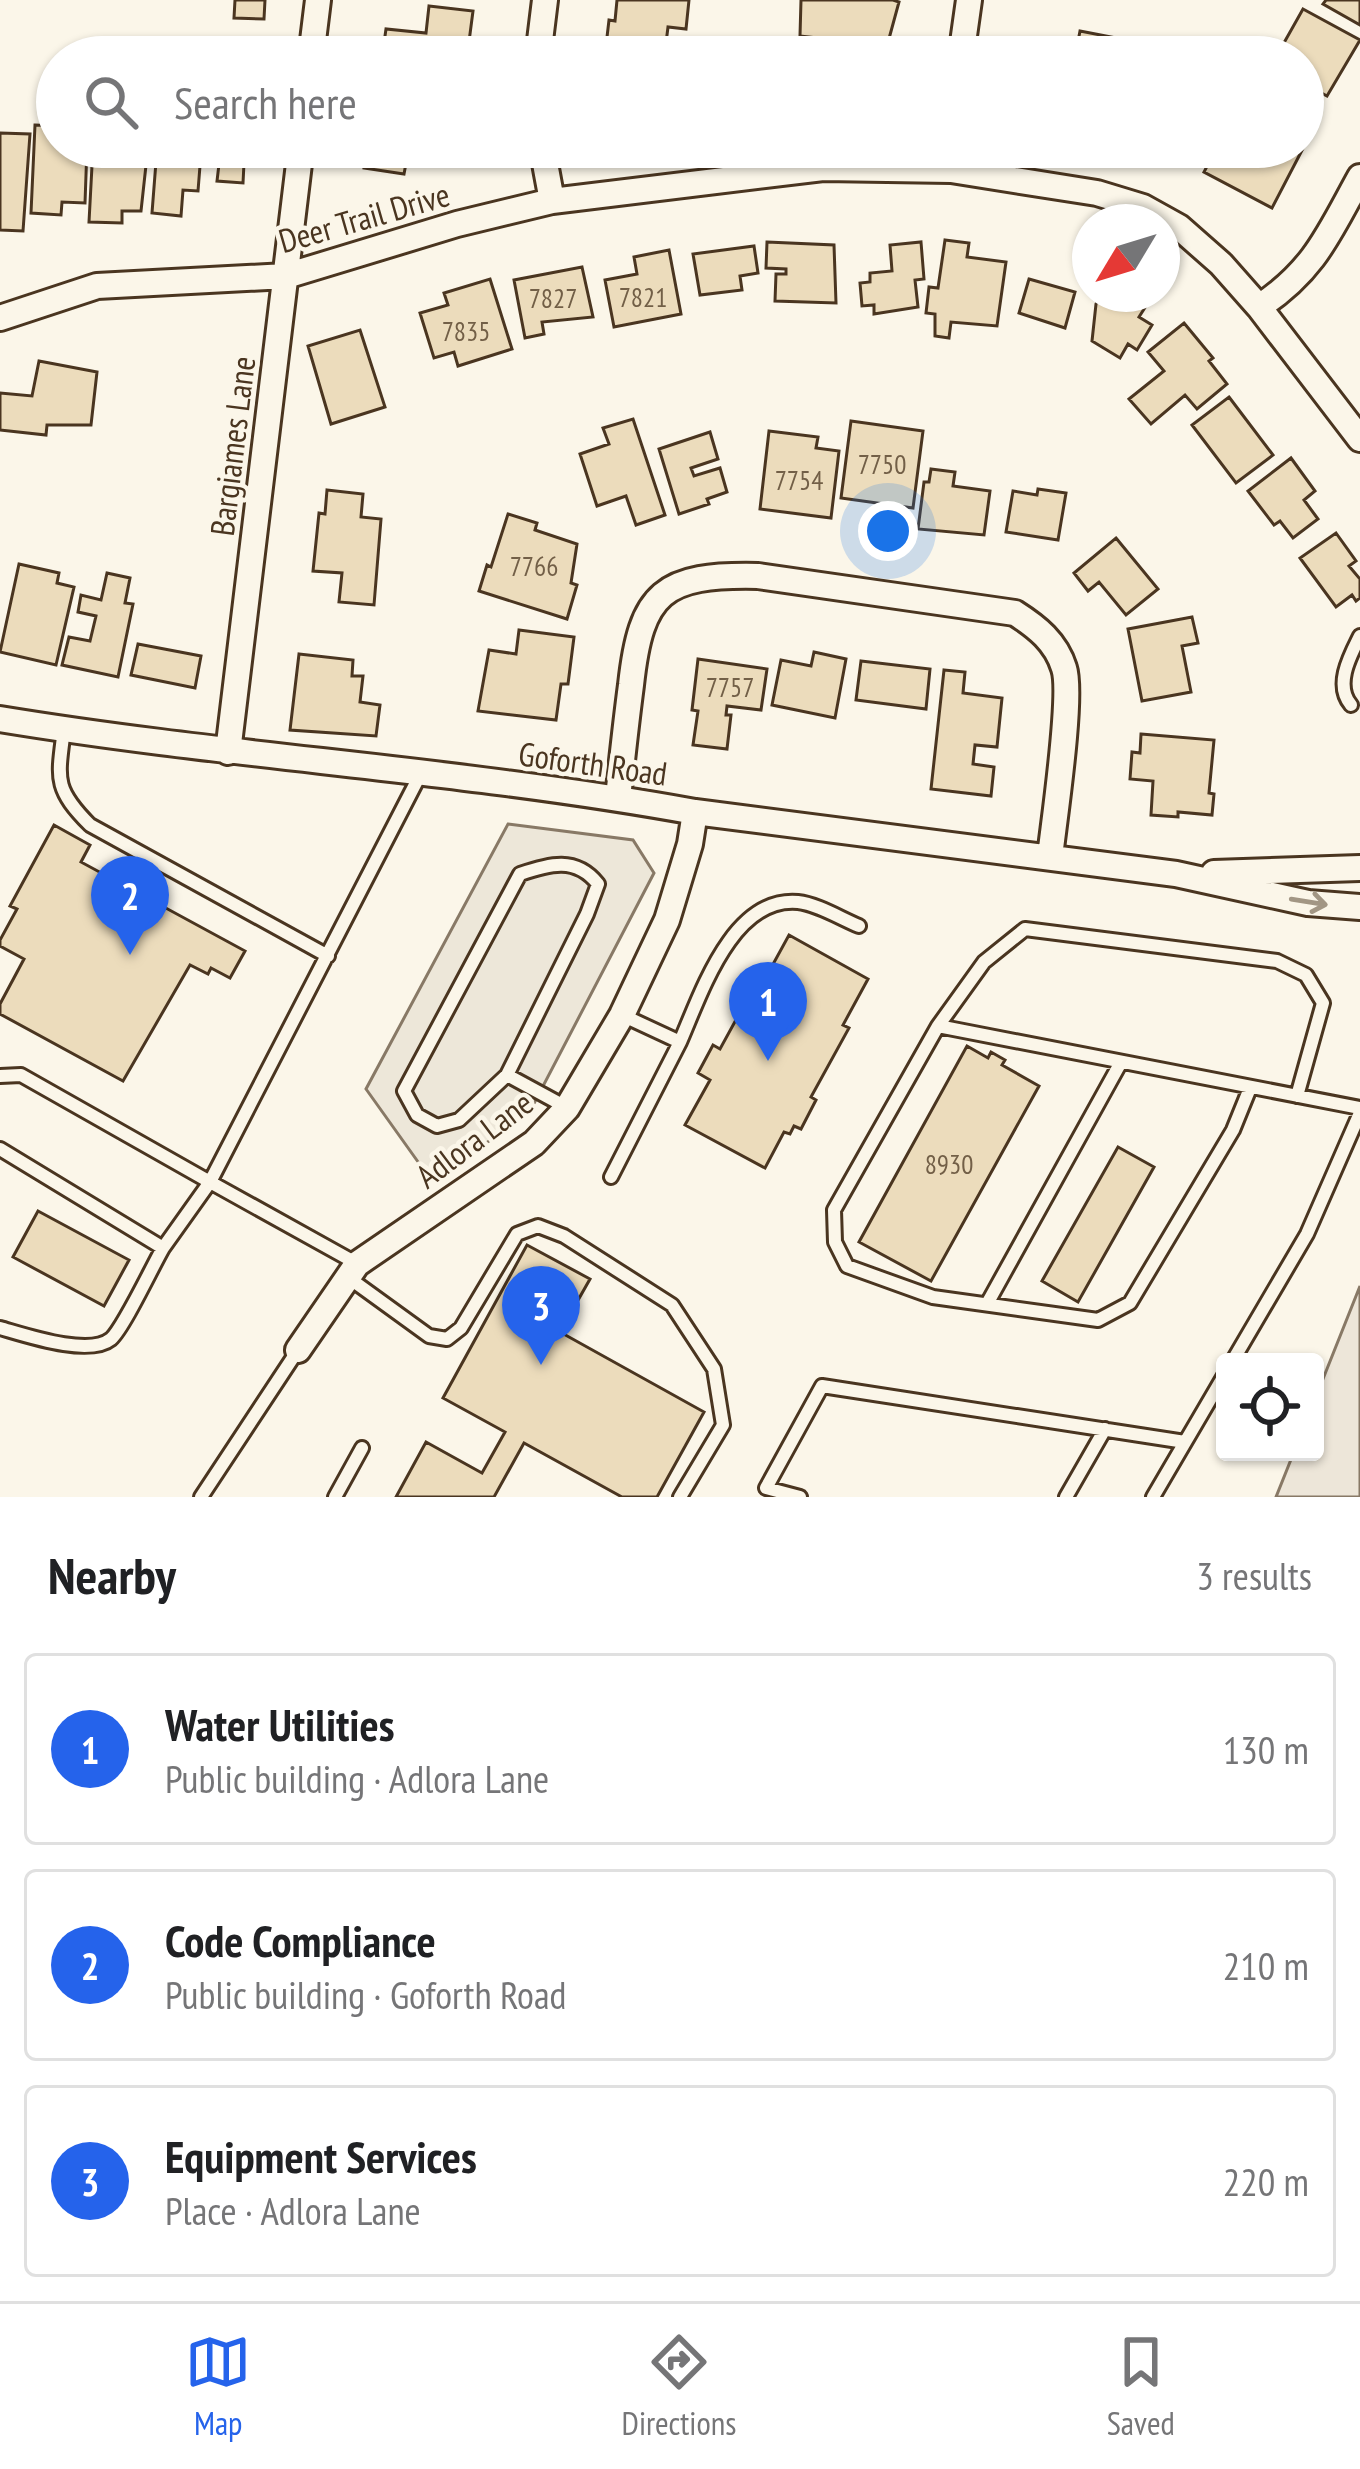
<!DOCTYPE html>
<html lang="en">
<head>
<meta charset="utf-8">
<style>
  :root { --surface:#fff; --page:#f2f2f2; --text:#202124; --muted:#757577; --line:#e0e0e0; --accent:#2563eb }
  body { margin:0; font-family:"PT Sans Narrow",sans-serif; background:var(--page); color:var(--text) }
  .controls { position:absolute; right:36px; bottom:36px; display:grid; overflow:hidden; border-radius:12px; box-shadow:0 3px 9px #0004 }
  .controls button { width:108px; height:108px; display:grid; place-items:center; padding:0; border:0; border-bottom:3px solid var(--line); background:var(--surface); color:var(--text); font:60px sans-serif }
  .compass { position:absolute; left:1072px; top:204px; width:108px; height:108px; border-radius:50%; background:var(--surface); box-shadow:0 3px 9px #0004; rotate:232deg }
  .you { position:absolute; left:888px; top:531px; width:42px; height:42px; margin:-30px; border:9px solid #fff; border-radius:50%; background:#1a73e8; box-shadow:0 0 0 18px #1a73e833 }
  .badge { display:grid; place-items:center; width:78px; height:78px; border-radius:50%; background:var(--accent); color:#fff; font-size:39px; font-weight:700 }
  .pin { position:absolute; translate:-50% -99px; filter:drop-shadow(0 3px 6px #0008) }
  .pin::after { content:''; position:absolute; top:63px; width:42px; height:36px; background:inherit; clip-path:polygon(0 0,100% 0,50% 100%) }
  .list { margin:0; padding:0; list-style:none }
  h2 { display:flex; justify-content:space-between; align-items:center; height:156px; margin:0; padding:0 48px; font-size:51px }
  h2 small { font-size:39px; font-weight:400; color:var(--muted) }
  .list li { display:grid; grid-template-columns:78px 1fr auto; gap:36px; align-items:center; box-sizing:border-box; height:192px; margin:0 24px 24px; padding:0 24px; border:3px solid var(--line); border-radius:12px }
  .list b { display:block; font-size:45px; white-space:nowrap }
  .list p { margin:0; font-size:39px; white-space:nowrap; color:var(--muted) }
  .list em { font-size:39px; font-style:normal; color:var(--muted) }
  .icon { flex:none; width:66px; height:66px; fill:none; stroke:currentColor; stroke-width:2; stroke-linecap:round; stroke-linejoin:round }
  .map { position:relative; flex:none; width:1360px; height:1497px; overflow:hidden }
  .search { position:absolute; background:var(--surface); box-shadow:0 3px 9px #0004; left:36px; right:36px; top:36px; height:132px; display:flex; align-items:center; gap:30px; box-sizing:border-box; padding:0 42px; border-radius:66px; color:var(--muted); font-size:45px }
  .sheet { height:804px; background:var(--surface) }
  nav { display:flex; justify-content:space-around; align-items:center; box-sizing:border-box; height:168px; border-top:3px solid var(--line); background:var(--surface); font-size:33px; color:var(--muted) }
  nav a { display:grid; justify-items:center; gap:6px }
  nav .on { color:var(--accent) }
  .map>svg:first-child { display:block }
</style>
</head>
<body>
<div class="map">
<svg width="1360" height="1497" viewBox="0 0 1360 1497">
  <rect width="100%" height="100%" fill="#fbf6e9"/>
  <!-- green -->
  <path fill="#ede6d9" stroke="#887966" stroke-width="3" d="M1360,1286V1497H1276L1294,1452H1315V1399Z"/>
  <!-- parking -->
  <path fill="#ede7d9" stroke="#887966" stroke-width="3" d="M508,824L633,840L654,873L528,1115L431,1180L366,1089Z"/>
  <!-- building -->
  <path fill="#ecdcbc" stroke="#4a3520" stroke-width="3" d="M235,0H265L264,19L234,18Z
    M617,0H689L686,29L668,27L666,43H660L658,57L605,54L609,20L615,21Z
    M801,0H893L899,2L887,46L800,36Z
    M1326,0H1360V25L1323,4Z
    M429,6L473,11L467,57H382L386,29L426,33Z
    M1303,9L1360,40L1327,96L1303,83V57H1276Z
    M1080,31L1116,38L1113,57H1075Z
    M753,39L791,44L790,57H751Z
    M35,125L57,126V147H87L85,203L62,202L61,215L31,213Z
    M1303,126L1312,131L1272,208L1204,172L1217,147H1303Z
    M0,133L30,134L23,231L0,230Z
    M93,147H148L141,211H122V223L89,222Z
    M221,147H271L269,165L244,163L243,183L217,181Z
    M367,147H460L457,165L407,158L404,174L364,168Z
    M157,149L201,153L198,191L183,190L181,216L152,213Z
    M945,240L969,243L967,257L1006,262L997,326L951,322L949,338L935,336V314L926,313L929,287L938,288Z
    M767,242L834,245L836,303L775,301L776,274H786V269L766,268Z
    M921,242L924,279L915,280L918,307L874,314V305L862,306L860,283L870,282V273L892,271L890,245Z
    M754,246L758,273L740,276L742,290L700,295L693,254Z
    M669,250L681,314L614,327L605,280L637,274L634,257Z
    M582,267L593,317L542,322L544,334L525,338L514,280Z
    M490,279L512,349L458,366L454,352L434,358L420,313L448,305L444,293Z
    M1029,279L1075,292L1065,328L1019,313Z
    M1102,294H1144L1151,298L1139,317L1152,325L1137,350L1128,344L1120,358L1092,341L1096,304Z
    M1184,323L1213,358L1209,361L1227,384L1197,409L1185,395L1151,424L1129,399L1164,371L1148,352Z
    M360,330L385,407L331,424L308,346Z
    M39,361L97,372L91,425H47L46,435L0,430V393L32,396Z
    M1229,397L1273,455L1236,483L1192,425Z
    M633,419L665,515L636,525L626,496L597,506L580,454L609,444L603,428Z
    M851,421L923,431L913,508L841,498Z
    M769,431L818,437L816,448L839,451L831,518L760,509Z
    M710,432L718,459L691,468L694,476L720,468L727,492L707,499L709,504L679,514L659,449Z
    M1291,458L1315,491L1304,500L1318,519L1293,538L1280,521L1274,525L1248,491Z
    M931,469L955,472L953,486L990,491L984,535L918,529L924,482H929Z
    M1038,489L1066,493L1058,540L1006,532L1013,491L1037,495Z
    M327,490L363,494L361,517L381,519L374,605L339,602L342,573L313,571L319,513L325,514Z
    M508,514L537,523L535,530L577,544L571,583L577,585L567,619L479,591L487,565L491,567Z
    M1336,533L1356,561L1349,566L1360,579V598L1356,601L1352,595L1336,607L1300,558Z
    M1116,538L1158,589L1126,615L1099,582L1088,591L1074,573Z
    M19,564L59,573L57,583L74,587L56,665L0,652Z
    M107,573L130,578L125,603L133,604L118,677L62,665L69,637L90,641L96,616L78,612L81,595L101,600Z
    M1192,617L1198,643L1182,646L1191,692L1142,701L1128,629Z
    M519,630L574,637L568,684H561L556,720L478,711L489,650L516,654Z
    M138,644L201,656L195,688L131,675Z
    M814,652L846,659L835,718L772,705L781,660L811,666Z
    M299,654L353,660L352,676H363L360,702L380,705L376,736L290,730Z
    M698,659L767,669L761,710L727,706L726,715H731L727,749L693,745L698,711L692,710Z
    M861,661L930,669L926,709L856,700Z
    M944,670L965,672L963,693L1002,698L997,747L975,745L973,764L994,767L991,796L931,789Z
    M1141,734L1214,740L1209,793L1214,794L1212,815L1178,812V817L1151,815L1153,781L1130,779L1132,752L1140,753Z
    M54,825L90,845L81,862L245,951L230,978L211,968L208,974L190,965L123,1081L0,1014V1004L24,959L0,946V940L17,909L10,906Z
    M789,935L868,979L843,1025L849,1028L811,1097L816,1100L801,1129L794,1126L790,1134L784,1132L765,1168L685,1125L710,1080L698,1073L713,1045L720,1049L755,985L760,988Z
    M967,1046L988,1058L991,1052L1005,1060L1002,1065L1039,1086L931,1281L859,1242Z
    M1118,1147L1154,1167L1078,1302L1042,1281Z
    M38,1211L129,1260L104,1306L13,1257Z
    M527,1245L590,1279L560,1332L704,1412L657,1497H622L524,1443L494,1497H396L426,1442L482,1473L505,1432L443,1398Z"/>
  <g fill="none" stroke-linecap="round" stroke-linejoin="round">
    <!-- service casing -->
    <g stroke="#4a3520" stroke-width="18">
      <path id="service" d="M1351,705C1334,685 1350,656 1360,636
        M64,729C58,778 53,788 90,825L328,956
        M622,1015L680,1042C701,994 732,896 798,902C817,904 840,918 859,926
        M938,1026L984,962L1025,929L1277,961L1306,975L1323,1003L1297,1096
        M507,1075L587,914L598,884C576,856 549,864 520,874L404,1091L417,1115L437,1126L459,1120L507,1075L566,1107
        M0,1076L21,1075L210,1182L163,1248L0,1149
        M1250,1088L1233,1130L1130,1303L1098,1320L933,1297L847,1266L835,1242L834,1210L938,1026L1360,1108
        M611,1177L680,1042
        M356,1263L210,1182L421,773
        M349,1278L429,1336L447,1339L461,1328L517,1234L538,1226L564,1236L672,1305L714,1369L723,1425L680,1497
        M987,1304L1121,1062
        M0,1328C25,1335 89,1357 111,1339C124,1327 152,1267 163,1248
        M1232,1362L1307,1234L1360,1113
        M201,1497L298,1350
        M335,1497L362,1448
        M800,1497L766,1488L822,1386L1185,1442
        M1066,1497L1105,1429
        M1153,1497L1225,1374"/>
    </g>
    <!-- minor casing -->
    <g stroke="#4a3520" stroke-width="30">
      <path id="minor" d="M311,57L318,0
        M538,57L545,0
        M961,57L969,0
        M542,147L552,201
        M1259,307C1315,270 1329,233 1360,177
        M0,318L97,286L286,276L457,224L552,201L823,168L951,170L1097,193L1143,207L1179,227L1221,264L1259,307L1360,439
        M0,719C231,757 465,770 695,812L1176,874L1308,903L1360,907
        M228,752L301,147
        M618,798C622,760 626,723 631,685C641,592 663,574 758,576L1015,613C1037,627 1056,642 1064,668C1073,695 1054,821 1050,857
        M1214,873L1360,868
        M298,1350L357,1264L534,1143L567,1108L622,1015L667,920L690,844L695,812"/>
    </g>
    <!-- service -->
    <use href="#service" stroke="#fbf6e9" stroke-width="12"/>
    <!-- minor -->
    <use href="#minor" stroke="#fbf6e9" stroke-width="24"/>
  </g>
  <!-- one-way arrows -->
  <defs><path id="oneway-shaft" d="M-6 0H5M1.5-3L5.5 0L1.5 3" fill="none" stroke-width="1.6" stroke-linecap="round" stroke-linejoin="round" transform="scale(3)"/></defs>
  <use stroke="#a29684" href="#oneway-shaft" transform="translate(1309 902) rotate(9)"/>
  <g text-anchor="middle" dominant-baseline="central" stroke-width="9" stroke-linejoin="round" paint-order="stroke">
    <!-- number labels -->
    <g font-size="27" fill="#725f47">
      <text x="643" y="297">7821</text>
      <text x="553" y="298">7827</text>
      <text x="466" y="331">7835</text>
      <text x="882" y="464">7750</text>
      <text x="799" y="480">7754</text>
      <text x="534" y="566">7766</text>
      <text x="730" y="687">7757</text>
      <text x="949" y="1164">8930</text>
    </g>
    <!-- street labels -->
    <g font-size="33" fill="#4a3520" stroke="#fbf6e9">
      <text transform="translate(364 217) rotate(-16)">Deer Trail Drive</text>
      <text transform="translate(232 446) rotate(-83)">Bargiames Lane</text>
      <text transform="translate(593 763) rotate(8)">Goforth Road</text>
      <text transform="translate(474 1139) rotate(-37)">Adlora Lane</text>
    </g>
  </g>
</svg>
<div class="controls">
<button><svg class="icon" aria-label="locate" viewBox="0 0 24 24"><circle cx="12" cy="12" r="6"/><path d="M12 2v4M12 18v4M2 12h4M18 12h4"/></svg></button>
</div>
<svg class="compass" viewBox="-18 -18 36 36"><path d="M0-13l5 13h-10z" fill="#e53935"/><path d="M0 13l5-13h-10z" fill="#757577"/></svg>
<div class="you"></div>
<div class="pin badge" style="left:768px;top:1061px">1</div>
<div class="pin badge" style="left:130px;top:955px">2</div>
<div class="pin badge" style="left:541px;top:1365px">3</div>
<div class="search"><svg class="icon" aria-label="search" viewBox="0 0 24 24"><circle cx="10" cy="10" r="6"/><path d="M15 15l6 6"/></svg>Search here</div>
</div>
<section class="sheet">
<h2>Nearby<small>3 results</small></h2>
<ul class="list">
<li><span class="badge">1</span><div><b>Water Utilities</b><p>Public building · Adlora Lane</p></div><em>130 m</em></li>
<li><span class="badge">2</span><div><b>Code Compliance</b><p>Public building · Goforth Road</p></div><em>210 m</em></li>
<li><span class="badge">3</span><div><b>Equipment Services</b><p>Place · Adlora Lane</p></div><em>220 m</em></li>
</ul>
</section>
<nav>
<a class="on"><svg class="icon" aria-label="map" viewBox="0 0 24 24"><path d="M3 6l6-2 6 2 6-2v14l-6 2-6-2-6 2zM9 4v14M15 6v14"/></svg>Map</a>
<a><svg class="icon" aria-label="directions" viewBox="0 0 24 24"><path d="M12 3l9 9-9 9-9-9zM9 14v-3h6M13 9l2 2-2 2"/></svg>Directions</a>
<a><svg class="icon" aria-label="saved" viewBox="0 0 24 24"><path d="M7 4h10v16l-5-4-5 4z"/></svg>Saved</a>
</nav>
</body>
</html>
